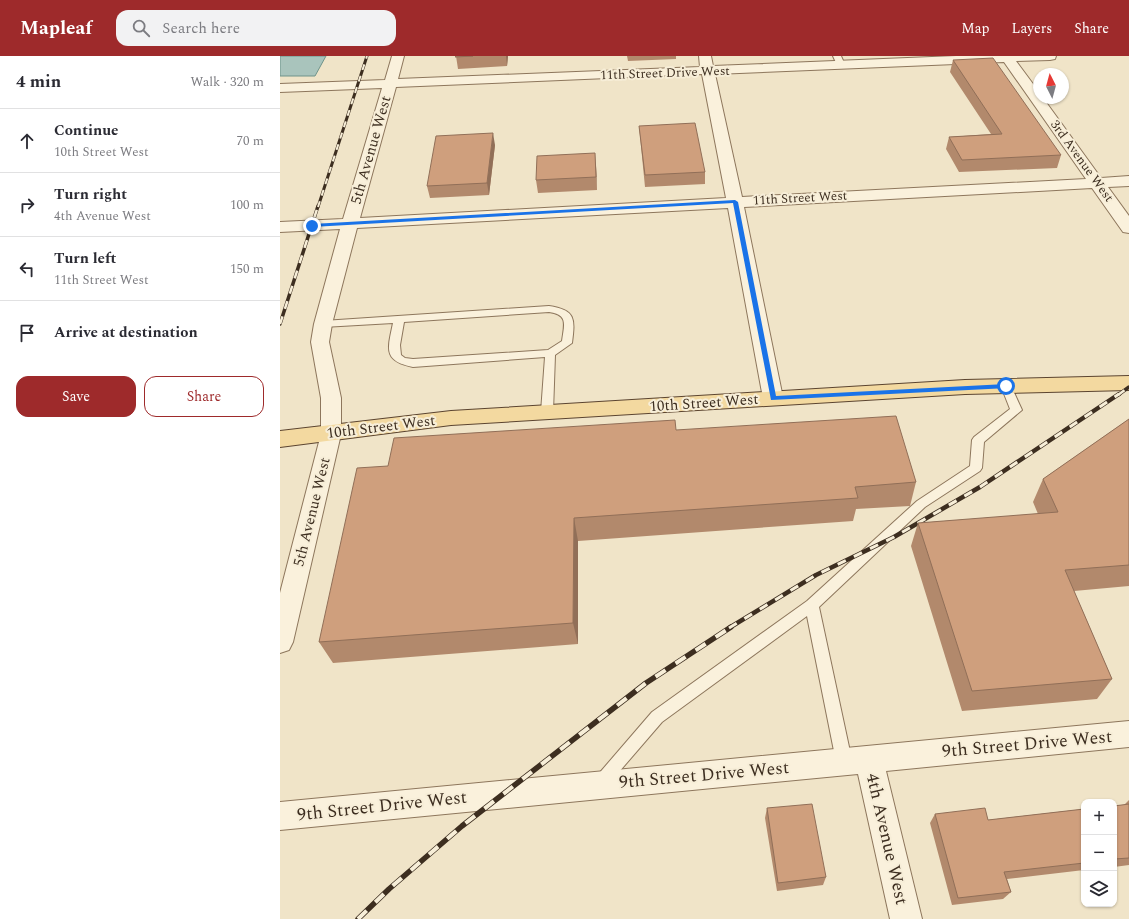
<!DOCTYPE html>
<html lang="en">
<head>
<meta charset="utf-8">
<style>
  :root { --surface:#fff; --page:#f2f2f3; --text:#2b2b33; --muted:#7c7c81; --line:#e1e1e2; --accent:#9e2a2b }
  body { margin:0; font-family:Spectral,serif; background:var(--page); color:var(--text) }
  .controls { position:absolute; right:12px; bottom:12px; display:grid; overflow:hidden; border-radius:8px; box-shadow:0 1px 3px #0004 }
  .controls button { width:36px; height:36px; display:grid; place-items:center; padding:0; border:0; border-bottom:1px solid var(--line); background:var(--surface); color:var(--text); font:20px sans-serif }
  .compass { position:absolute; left:753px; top:12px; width:36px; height:36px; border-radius:50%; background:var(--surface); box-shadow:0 1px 3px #0004; rotate:354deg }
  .stop { position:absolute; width:12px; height:12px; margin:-9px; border:3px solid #1a73e8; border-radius:50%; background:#fff }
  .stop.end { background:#1a73e8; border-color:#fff; box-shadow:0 1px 4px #0008 }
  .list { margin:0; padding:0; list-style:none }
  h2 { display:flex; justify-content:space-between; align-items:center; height:52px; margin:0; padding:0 16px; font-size:17px }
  h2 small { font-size:13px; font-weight:400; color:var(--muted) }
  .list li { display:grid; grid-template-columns:26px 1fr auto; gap:12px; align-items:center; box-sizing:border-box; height:64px; padding:0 16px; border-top:1px solid var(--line) }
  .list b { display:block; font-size:15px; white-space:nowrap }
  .list p { margin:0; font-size:13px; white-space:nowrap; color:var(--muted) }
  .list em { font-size:13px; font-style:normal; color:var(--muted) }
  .actions { display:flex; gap:8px; padding:12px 16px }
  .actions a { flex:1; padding:9px 0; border:1px solid var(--accent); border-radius:12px; text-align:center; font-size:14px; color:var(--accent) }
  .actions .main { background:var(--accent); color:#fff }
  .icon { flex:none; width:22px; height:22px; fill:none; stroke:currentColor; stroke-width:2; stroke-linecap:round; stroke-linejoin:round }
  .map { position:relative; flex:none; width:849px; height:863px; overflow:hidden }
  header { display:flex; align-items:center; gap:24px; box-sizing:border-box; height:56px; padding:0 20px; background:var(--accent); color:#fff }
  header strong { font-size:19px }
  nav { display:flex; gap:22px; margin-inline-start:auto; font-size:14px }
  .search { width:280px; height:36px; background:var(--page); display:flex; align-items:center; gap:10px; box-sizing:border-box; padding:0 14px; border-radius:12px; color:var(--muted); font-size:15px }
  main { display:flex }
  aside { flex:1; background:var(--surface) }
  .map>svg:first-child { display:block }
</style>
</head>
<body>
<header>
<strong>Mapleaf</strong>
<div class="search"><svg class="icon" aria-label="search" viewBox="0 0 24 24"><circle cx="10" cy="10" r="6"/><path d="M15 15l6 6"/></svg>Search here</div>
<nav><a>Map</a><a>Layers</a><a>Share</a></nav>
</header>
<main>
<aside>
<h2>4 min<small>Walk · 320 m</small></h2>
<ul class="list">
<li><svg class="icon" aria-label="ahead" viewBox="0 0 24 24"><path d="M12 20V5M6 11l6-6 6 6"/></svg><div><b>Continue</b><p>10th Street West</p></div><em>70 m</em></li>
<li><svg class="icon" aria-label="right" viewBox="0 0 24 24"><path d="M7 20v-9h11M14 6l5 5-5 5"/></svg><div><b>Turn right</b><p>4th Avenue West</p></div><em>100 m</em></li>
<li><svg class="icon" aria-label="left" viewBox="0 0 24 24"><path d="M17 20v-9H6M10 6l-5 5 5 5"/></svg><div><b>Turn left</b><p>11th Street West</p></div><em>150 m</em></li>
<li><svg class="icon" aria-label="arrive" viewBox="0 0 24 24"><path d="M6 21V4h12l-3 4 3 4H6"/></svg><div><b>Arrive at destination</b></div></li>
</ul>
<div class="actions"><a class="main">Save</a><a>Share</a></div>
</aside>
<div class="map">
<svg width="849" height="863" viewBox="0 0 849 863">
  <rect width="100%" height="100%" fill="#f0e4c8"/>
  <!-- water -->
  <path fill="#a9c4bc" stroke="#6f938a" d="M0,0H46L35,20H0Z"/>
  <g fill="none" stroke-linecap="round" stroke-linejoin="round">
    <!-- lane casing -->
    <g stroke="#8d765c" stroke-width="2">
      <path id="lane" d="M553,0H561L565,9L564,11H558Z
        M269,250C296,254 295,263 292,287L275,299L273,356L271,359H263L261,356L265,301L133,311C102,305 108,292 113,267L43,271L38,268L43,265ZM269,256C289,259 284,269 282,285L268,294L133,303L125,302L121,299L120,289L124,266Z
        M726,326L730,327L731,330L742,354L704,386L702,412L700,415L645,451L539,551L572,705L569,710L564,712L559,710L556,705L527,560L382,666L326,731L321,734L316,731L313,726L316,721L372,656L527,545L637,445L690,410L692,384L694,381L730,353L721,330L722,327Z"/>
    </g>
    <!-- street casing -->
    <g stroke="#8d765c" stroke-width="2">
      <path id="street" d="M112,0H124L118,23L420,11L419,0H431L433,10L676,0H776L775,3L770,4L736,5L759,36V42H763L821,122L849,120V130L828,131L849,160V177L843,176L812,132L464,151L503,342L500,347L493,349L486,347L483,342L448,152L77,172L52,268L49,286L61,342V378L13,586L9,594L0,597V537L41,378V342L31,286L34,268L60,173L0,176V166L63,163L102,32L0,36V28L105,24ZM724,6L806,123L462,141L435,18ZM422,18L446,142L80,162L116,31Z
        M849,665V691L606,715L642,863H610L578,718L0,774V746Z"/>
    </g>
    <!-- primary casing -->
    <g stroke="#5b4430" stroke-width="2">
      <path id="primary" d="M849,320V334L685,338L171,369L0,391V375L171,355L685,324Z"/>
    </g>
    <!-- lane -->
    <use href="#lane" fill="#faf1dc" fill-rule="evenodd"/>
    <!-- street -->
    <use href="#street" fill="#faf1dc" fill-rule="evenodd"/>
    <!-- primary -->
    <use href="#primary" fill="#f3d9a0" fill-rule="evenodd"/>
    <!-- rail-far3 casing -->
    <g stroke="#3d2e20" stroke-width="3">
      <path id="rail-far3" d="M38,151L87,0"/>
    </g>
    <!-- rail-far2 casing -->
    <g stroke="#3d2e20" stroke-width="3.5">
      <path id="rail-far2" d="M0,268L38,150
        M838,339L849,331"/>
    </g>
    <!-- rail-far1 casing -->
    <g stroke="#3d2e20" stroke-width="4.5">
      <path id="rail-far1" d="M449,572L536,519L614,481L700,431L839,338"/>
    </g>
    <!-- rail casing -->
    <g stroke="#3d2e20" stroke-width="5.5">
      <path id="rail" d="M78,863L109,833L182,770L366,627L451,571"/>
    </g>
    <!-- rail-far3 -->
    <use href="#rail-far3" stroke="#f7eed8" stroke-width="2" stroke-dasharray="6" stroke-linecap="butt"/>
    <!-- rail-far2 -->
    <use href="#rail-far2" stroke="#f7eed8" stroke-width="2.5" stroke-dasharray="8" stroke-linecap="butt"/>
    <!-- rail-far1 -->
    <use href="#rail-far1" stroke="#f7eed8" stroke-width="3" stroke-dasharray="9" stroke-linecap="butt"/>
    <!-- rail -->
    <use href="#rail" stroke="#f7eed8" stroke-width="4" stroke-dasharray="12" stroke-linecap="butt"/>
  </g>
  <!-- wall -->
  <path fill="#b2896c" d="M176,0H228L227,10L178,13Z
    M347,0H396V3L348,5Z
    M673,4L781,99L777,112L679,116L666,93L669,81L711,78L670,16Z
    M359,70L425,116V128L365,131Z
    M215,89L209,139L150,142L147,130Z
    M316,110L317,134L258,137L256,124Z
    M849,363V530L794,535L832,623L817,643L682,655L631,490L638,467L758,458L753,446L763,423Z
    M108,410L636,426L630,450L576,453L573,465L298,485V588L53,607L39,586Z
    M849,744V809L834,811V750L844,749Z
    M487,752L546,821L543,829L497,835L485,762Z
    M804,753V814L727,823L731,836L723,843L672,849L650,767L655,758L708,764Z"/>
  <!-- shaded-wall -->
  <path fill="#916f58" d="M226,0H228L227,10Z
    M213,77L215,89L209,139L207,127Z
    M315,97L316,110L317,134L316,121Z
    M294,462L298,485V588L293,567Z"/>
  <!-- building -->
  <path fill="#cf9f7d" stroke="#916f58" d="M176,0H193L175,1Z
    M713,2L781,99L682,104L669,81L722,78L673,4Z
    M415,67L425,116L365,119L359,70Z
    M213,77L207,127L147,130L156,80Z
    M315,97L316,121L256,124L257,100Z
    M616,360L636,426L575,431L578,442L294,462L293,567L39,586L77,412L108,410L114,382L395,364L396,374Z
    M849,363V509L785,514L832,623L692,635L638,467L778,456L763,423Z
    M532,748L546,821L498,827L487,752Z
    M849,748V802L834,803V750Z
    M705,752L708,764L804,753V807L724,816L731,836L678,842L655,758Z"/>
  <!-- route -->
  <path fill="#1a73e8" d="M455,144L458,146L496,340L726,328L729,330L728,332L491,344L453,147L32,171L29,170L32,168Z"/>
  <g text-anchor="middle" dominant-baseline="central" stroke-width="4" stroke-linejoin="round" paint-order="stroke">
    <!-- far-street labels -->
    <g font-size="13" fill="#3d2e20" stroke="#f7eed8">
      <text transform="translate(385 17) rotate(-2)">11th Street Drive West</text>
      <text transform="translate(802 105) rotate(54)">3rd Avenue West</text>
      <text transform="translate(520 142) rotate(-3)">11th Street West</text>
    </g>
    <!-- street labels -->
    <g font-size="15" fill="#3d2e20" stroke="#f7eed8">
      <text transform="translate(91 94) rotate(-74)">5th Avenue West</text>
      <text transform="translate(424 347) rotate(-4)">10th Street West</text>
      <text transform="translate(101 371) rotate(-7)">10th Street West</text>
      <text transform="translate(32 456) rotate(-76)">5th Avenue West</text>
    </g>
    <!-- near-street labels -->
    <g font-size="18" fill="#3d2e20" stroke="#f7eed8">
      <text transform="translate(747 688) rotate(-5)">9th Street Drive West</text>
      <text transform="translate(424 719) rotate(-5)">9th Street Drive West</text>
      <text transform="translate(102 750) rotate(-6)">9th Street Drive West</text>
      <text transform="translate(607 783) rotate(77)">4th Avenue West</text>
    </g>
  </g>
</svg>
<div class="controls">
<button>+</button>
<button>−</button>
<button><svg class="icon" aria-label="layers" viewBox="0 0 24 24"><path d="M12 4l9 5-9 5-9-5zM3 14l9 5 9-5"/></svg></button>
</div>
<svg class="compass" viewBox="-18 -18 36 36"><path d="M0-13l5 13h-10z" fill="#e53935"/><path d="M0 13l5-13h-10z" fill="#7c7c81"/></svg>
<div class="stop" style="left:726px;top:330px"></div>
<div class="stop end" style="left:32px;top:170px"></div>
</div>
</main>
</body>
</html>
